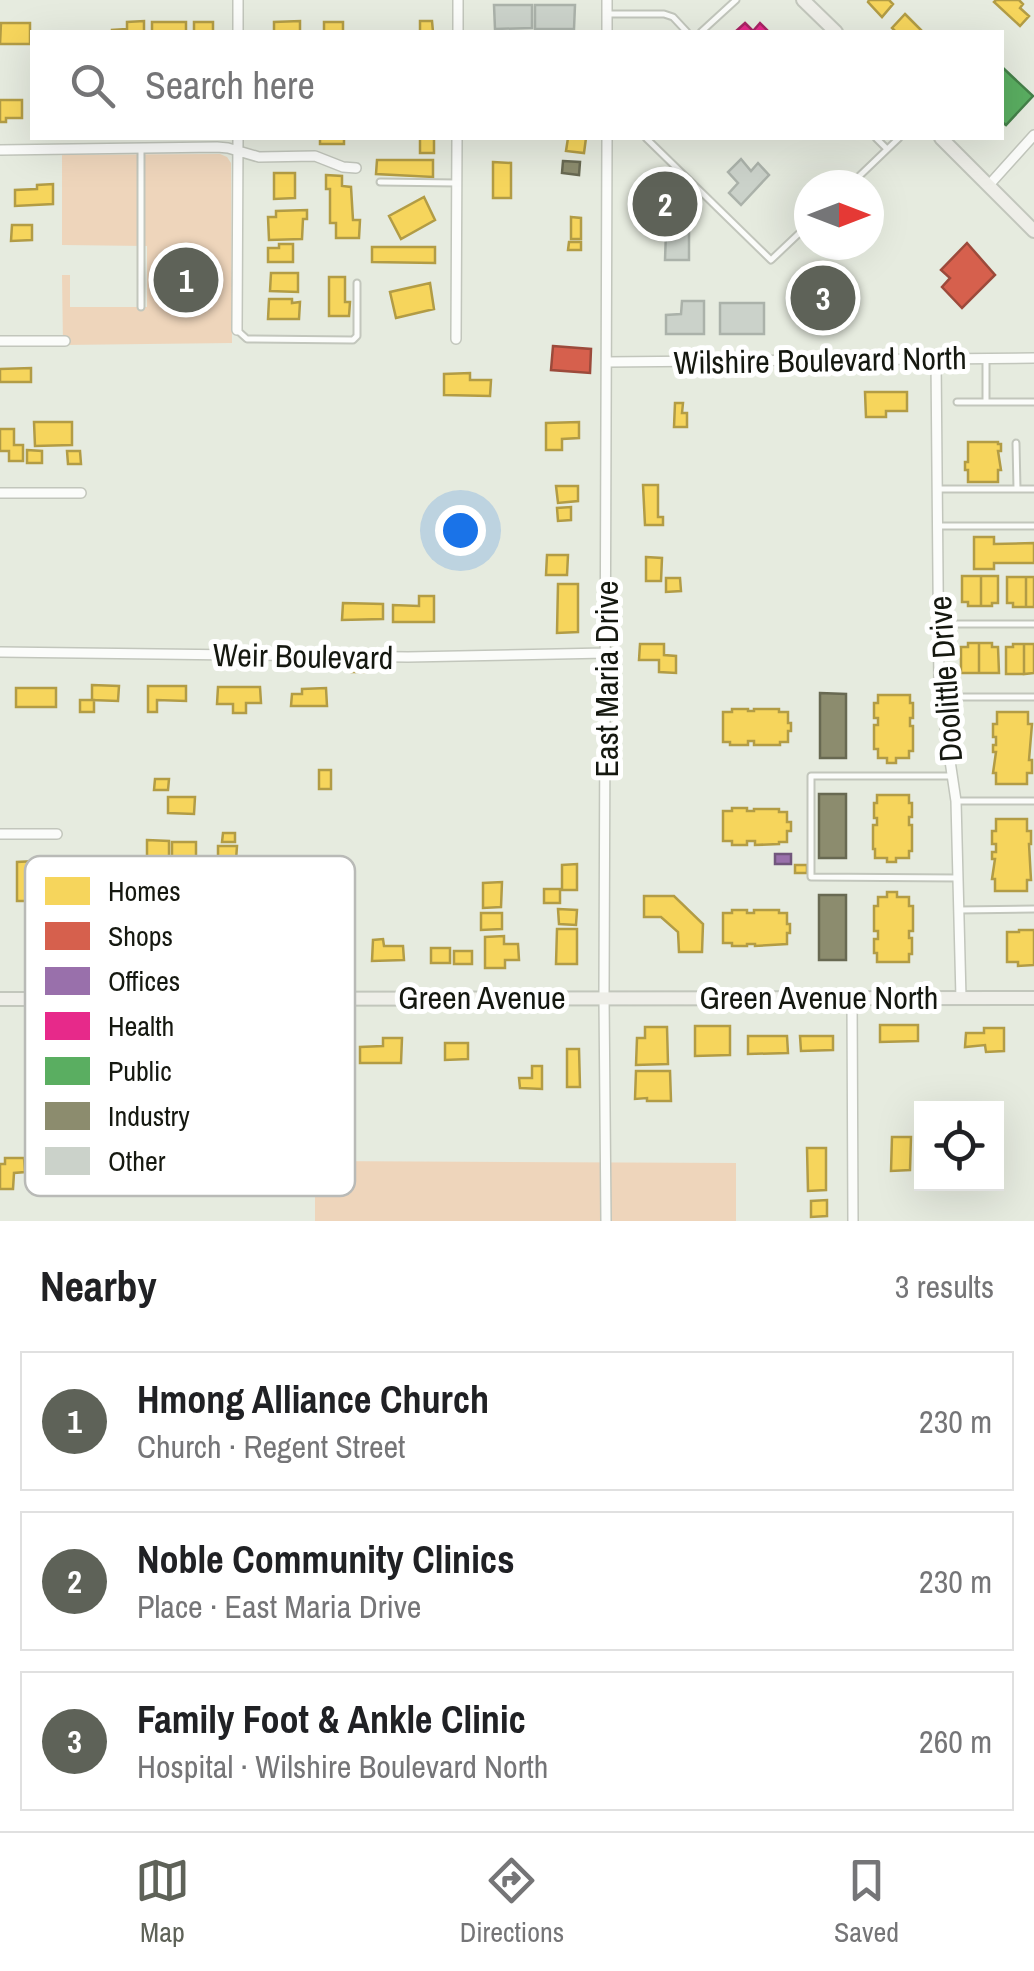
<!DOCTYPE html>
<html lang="en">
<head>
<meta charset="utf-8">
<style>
  :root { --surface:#fff; --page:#f2f2f2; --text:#202124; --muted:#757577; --line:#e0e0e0; --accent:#5e6258 }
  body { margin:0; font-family:"Archivo Narrow",sans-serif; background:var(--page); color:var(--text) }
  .controls { position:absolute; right:30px; bottom:30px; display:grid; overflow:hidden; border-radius:0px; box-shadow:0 10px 40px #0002 }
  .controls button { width:90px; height:90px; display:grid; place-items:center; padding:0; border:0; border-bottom:2px solid var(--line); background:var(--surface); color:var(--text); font:50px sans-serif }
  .compass { position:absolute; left:794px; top:170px; width:90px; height:90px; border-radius:50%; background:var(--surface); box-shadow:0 10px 40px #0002; rotate:90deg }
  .you { position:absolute; left:460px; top:530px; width:35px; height:35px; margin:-25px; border:8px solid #fff; border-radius:50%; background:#1a73e8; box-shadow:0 0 0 15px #1a73e833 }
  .badge { display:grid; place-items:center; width:65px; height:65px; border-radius:50%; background:var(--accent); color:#fff; font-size:32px; font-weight:700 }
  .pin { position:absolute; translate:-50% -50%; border:5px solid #fff; box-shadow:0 2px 10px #0006 }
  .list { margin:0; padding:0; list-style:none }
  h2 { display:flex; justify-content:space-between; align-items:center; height:130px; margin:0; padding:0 40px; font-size:42px }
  h2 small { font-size:32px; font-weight:400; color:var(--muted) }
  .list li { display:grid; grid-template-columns:65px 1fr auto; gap:30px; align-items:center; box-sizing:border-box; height:140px; margin:0 20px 20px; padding:0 20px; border:2px solid var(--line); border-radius:0px }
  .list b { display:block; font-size:38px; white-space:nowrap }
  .list p { margin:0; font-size:32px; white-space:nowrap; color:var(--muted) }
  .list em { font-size:32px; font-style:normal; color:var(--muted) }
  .icon { flex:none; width:55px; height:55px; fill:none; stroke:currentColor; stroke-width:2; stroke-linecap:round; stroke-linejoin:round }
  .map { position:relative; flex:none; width:1034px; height:1221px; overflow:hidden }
  .search { position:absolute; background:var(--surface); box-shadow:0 10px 40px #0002; left:30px; right:30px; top:30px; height:110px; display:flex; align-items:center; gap:25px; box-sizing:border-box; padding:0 35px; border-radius:0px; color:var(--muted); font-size:38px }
  .sheet { height:610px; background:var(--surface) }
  nav { display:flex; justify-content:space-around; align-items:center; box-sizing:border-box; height:140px; border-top:2px solid var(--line); background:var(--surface); font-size:28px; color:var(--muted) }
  nav a { display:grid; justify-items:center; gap:5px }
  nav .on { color:var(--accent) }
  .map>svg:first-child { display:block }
</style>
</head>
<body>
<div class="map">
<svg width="1034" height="1221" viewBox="0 0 1034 1221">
  <rect width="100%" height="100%" fill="#e6ebdf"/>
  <!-- green -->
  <path fill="#eed5bb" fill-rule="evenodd" d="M220,154L227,157L231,163L232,343L63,345L62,275H70V307H147V246L62,245V155ZM173,256H198V271L172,272Z
    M315,1161L736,1163V1221H315Z"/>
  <!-- homes -->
  <path fill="#f6d55c" stroke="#b29c45" stroke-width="2.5" d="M869,0H889L893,4L882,17L868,2Z
    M996,0H1019L1023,4L1020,8L1029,16L1020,26L994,2Z
    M905,14L923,32H896L892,28Z
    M144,21V32H112V30L127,29V22Z
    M300,21V32H274V22Z
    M420,21H432L433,32H420Z
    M152,22H186V32H152Z
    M194,22H213V32H194Z
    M324,22H343V32H324Z
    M1,23H30V44H0Z
    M0,100H22V118H6V122H0Z
    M320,138H344V144H320Z
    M420,138H434V153H420Z
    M568,138H586L584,153L566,151Z
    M377,160H433V177L376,174Z
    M493,162L511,163V198H493Z
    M274,173H295V198L274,199Z
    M326,175L342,176V186L351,187L353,220H360L359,238H336V223H330V189H326Z
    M53,184V204L15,206V190L37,189V185Z
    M424,197L435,220L401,239L389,216Z
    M307,210V219H303L302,239L269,240L268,217H276V211Z
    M571,217L581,218V239H571Z
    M12,225H32V240L11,241Z
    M569,242H581V250H568Z
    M279,244H293V262H268V248H279Z
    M372,247H435V263L372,262Z
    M271,273H298V292L270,291Z
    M329,277H345V302H350L349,316H329Z
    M430,283L434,309L396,318L390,292Z
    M269,299H292V303L300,302L299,319H268Z
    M31,368V382H0V369Z
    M470,373V380H491L490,396L444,395V374Z
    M865,392H907V411H886V417H866Z
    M675,403H683L682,413H687V427H674Z
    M34,422H72V445L35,446Z
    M579,422V438L562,439V450H546V423Z
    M0,429H14V445H23V461H9V451H0Z
    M968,442H998V444H1001V451H998L1001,470H998V482H968V470H965V462H968Z
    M27,450L42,451V463H27Z
    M67,451H80L81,464H68Z
    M643,485H658V517H663V525H645Z
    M556,486H578V501L558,503Z
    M571,507V520L558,521L557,508Z
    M974,537H994V544L1034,543V563H994V569H974Z
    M547,555H568L567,575H546Z
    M646,557L662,558L661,581H646Z
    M962,576H981V606H968V602H962Z
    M981,576H998V603H992V606H981Z
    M1007,577H1026V607H1013V603H1007Z
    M1026,577H1034V607H1026Z
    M666,578H680L681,591L666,592Z
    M558,584H578V632L557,633Z
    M419,596H434V622H393V605L419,606Z
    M343,603L383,604V619L342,620Z
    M968,643H979V673H961V647H968Z
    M979,643H992V647H998L999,673H979Z
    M640,644H664V655L676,656V673L659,672V660H639Z
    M1013,644H1024V674H1006V647H1013Z
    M1024,644H1034V673L1024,674Z
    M351,660L369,661V672H351Z
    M92,685L119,686L118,701L92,700Z
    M148,686H186V701L157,700V712H148Z
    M218,687H260L261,703H246V713H233V704H217Z
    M16,688H56V707H16Z
    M326,688L327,706H291L292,694H302V689Z
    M878,695H910V703H913V718H910V726H913V751H909V758H896V763H887V758H878V749H874V725H878V718H874V703H878Z
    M80,700H94V712H80Z
    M732,709H748V711H754V709H779V712H788V723H791V731H788V742H780V745H754V741H748V745H730V742H723V712H732Z
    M997,712H1028V724H1032L1029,760H1032V773H1027V784H996V773H993L996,752H993V745H996V737H993V724H997Z
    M319,770H331V789H319Z
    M155,779H169L168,790H154Z
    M877,795H909V803H912V817H909V825H912V851H909V858H896V862H887V858H875V849H873V825H877V818H874V803H877Z
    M168,797H195L194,814L168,813Z
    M732,808H747V811H754V809H779V812H787V822H791V831H787V842H779V844L755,845V841H747V845H732V841H723V811H732Z
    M996,819H1027V831H1031V844H1029L1031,880H1027V891H995V879H992L995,859H992V852H996V844H992V831H996Z
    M223,833H235V842H222Z
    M147,840L169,841V863H147Z
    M172,842H196V858H172Z
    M218,846H237L236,860L218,861Z
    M35,861V870H39V865H51V870H62V892L29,893V901H17V862Z
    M577,864V890H562V865Z
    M795,865H807V873H795Z
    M502,882L501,907L483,908V883Z
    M544,889H560V903H544Z
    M887,892H897V897H909V906H913V931H909V938H912V954H909V962H877V953H874V939H878V931H874V906H878V897H887Z
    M644,896H674L703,924L702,952H679L678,932L661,917H644Z
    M558,909L577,910L576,925L559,924Z
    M732,910H747V913H754V910H779V913H787V924H790V933H787V944L755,946V944H747V946H732V943H723V913H732Z
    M481,913H502V929L481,930Z
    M557,929H577V964H556Z
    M1019,930H1034V965L1018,966V962H1007V932H1019Z
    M504,936V944H518L519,960H505V968H485V937Z
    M383,939L384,946H403L404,960L372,961L373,940Z
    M431,948H450V963H431Z
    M454,951H472V964H454Z
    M880,1025H918V1041L880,1042Z
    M695,1026H730V1055L695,1056Z
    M645,1027H667L668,1064L636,1065L637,1038H645Z
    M984,1028H1004V1051L986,1052L985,1045L965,1047L966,1033H984Z
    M748,1036H787L788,1053L748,1054Z
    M800,1036H833V1050L801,1051Z
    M383,1038H402L401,1063H360V1047L383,1046Z
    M445,1043H468V1059L445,1060Z
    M567,1049H579L580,1087H567Z
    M532,1066H542V1089L520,1088L519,1078H532Z
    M636,1071H670L671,1101H647V1098L635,1099Z
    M892,1137H911L910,1170L891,1171Z
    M807,1148H826V1190L808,1191Z
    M5,1158H24L25,1172L14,1173L13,1189H0V1164H5Z
    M827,1200V1216L811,1217V1201Z"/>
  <!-- shops -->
  <path fill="#d6604d" stroke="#9c4a3b" stroke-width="2.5" d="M967,243L995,275L962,308L942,287L950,278L941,270Z
    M553,346L591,349L590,373L551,370Z"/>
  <!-- offices -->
  <path fill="#9970ab" stroke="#71567c" stroke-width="2.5" d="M775,854H791V864H775Z"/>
  <!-- health -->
  <path fill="#e7298a" stroke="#a82465" stroke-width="2.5" d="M745,23L753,31L760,23L769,32H735Z"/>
  <!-- public -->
  <path fill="#5aae61" stroke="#458149" stroke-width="2.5" d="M1002,67L1033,96L1006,125L1002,122Z
    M173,255H198V271L210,291L197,312H172L162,292L172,272Z"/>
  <!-- industry -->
  <path fill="#8c8c6e" stroke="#686952" stroke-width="2.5" d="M563,161L580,162L579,175L562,173Z
    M820,693L846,694V758H820Z
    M819,794H846V858H819Z
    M819,895H846V960H819Z"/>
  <!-- building -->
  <path fill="#cbd2ca" stroke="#abb2aa" stroke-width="2.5" d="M494,5H532V28L495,29Z
    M535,5H575L574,29H535Z
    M741,159L751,171L758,163L769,175L741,205L729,193L738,183L728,172Z
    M664,180L687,207L667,228L642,202Z
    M666,232H689V260H665Z
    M829,293L840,294V299H846V318L818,319V299H829Z
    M682,301H704V334H666V315L681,314Z
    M720,303H764V334H720Z"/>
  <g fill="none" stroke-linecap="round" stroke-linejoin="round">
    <!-- lane casing -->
    <g stroke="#c2c6bc" stroke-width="9">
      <path id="lane" d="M608,14H664L673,17L687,32
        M701,32L736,0
        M646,138L771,260L809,224
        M876,138L887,149
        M141,148V307
        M380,182L457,183
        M850,185L899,138
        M237,330L247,339L353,340L357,336V283
        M986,358V402
        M957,402H1034
        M1016,443L1017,489
        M939,489H1034
        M940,526H1034
        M938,624H1034
        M940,697H1034
        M952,776H811V877L958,878
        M956,801H1034
        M959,910L1034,909"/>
    </g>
    <!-- street casing -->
    <g stroke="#c2c6bc" stroke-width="12">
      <path id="street" d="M238,0V32
        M607,0V32
        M458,32V0
        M0,150L217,147L228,148L259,157L315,156L343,167L356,168
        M989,185L1034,135
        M237,330L238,138
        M456,339L457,138
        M0,341H65
        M936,359L939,687L956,801L961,998
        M607,362L1034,358
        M0,493H81
        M0,652L408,657L606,653
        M0,834H57
        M852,997L853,1221
        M606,1221L604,997L607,138"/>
    </g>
    <!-- secondary casing -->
    <g stroke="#c2c6bc" stroke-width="16">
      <path id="secondary" d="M803,0L836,32
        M941,138L1034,231
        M0,999L1034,998"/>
    </g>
    <!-- lane -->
    <use href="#lane" stroke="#fbfcfa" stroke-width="5"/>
    <!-- street -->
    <use href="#street" stroke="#fbfcfa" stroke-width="9"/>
    <!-- secondary -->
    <use href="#secondary" stroke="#eeeee8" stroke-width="12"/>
  </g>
  <g text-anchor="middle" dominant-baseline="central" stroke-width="10" stroke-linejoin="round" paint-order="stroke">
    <!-- street labels -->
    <g font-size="32" fill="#151810" stroke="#fff">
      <text transform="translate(820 360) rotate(-1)">Wilshire Boulevard North</text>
      <text transform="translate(303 656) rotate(1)">Weir Boulevard</text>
      <text transform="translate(606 679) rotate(-90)">East Maria Drive</text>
      <text transform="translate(945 679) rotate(-94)">Doolittle Drive</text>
      <text x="482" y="997">Green Avenue</text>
      <text x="819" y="997">Green Avenue North</text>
    </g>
  </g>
  <!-- legend -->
  <rect x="25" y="856" width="330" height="340" rx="15" fill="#fff" stroke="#b9bab7" stroke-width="2.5"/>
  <rect x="45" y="877" width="45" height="28" fill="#f6d55c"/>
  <rect x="45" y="922" width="45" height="28" fill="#d6604d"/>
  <rect x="45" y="967" width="45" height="28" fill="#9970ab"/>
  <rect x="45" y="1012" width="45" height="28" fill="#e7298a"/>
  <rect x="45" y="1057" width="45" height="28" fill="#5aae61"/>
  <rect x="45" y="1102" width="45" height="28" fill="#8c8c6e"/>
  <rect x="45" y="1147" width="45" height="28" fill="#cbd2ca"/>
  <g font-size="28" fill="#151810">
    <text x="108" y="901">Homes</text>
    <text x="108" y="946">Shops</text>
    <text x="108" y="991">Offices</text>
    <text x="108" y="1036">Health</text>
    <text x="108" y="1081">Public</text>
    <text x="108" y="1126">Industry</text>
    <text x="108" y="1171">Other</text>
  </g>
</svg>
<div class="controls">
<button><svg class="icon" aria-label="locate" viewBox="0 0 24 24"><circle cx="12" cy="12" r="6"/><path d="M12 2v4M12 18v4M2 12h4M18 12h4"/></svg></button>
</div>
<svg class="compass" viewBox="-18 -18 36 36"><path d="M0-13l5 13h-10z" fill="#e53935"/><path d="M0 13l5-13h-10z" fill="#757577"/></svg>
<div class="you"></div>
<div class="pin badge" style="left:186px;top:280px">1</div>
<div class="pin badge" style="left:665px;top:204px">2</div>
<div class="pin badge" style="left:823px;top:298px">3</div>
<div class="search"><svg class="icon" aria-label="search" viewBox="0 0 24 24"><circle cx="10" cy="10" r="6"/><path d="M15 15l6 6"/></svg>Search here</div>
</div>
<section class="sheet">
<h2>Nearby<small>3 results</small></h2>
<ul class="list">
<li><span class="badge">1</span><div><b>Hmong Alliance Church</b><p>Church · Regent Street</p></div><em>230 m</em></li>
<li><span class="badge">2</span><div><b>Noble Community Clinics</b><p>Place · East Maria Drive</p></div><em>230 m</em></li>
<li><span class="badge">3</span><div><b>Family Foot &amp; Ankle Clinic</b><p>Hospital · Wilshire Boulevard North</p></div><em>260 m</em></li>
</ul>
</section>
<nav>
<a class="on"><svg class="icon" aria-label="map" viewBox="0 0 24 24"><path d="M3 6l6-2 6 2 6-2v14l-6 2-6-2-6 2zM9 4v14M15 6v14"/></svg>Map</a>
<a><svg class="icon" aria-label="directions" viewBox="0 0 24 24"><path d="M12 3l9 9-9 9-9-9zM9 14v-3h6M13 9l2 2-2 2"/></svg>Directions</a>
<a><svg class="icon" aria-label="saved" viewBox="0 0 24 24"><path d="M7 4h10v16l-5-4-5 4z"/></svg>Saved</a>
</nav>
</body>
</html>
